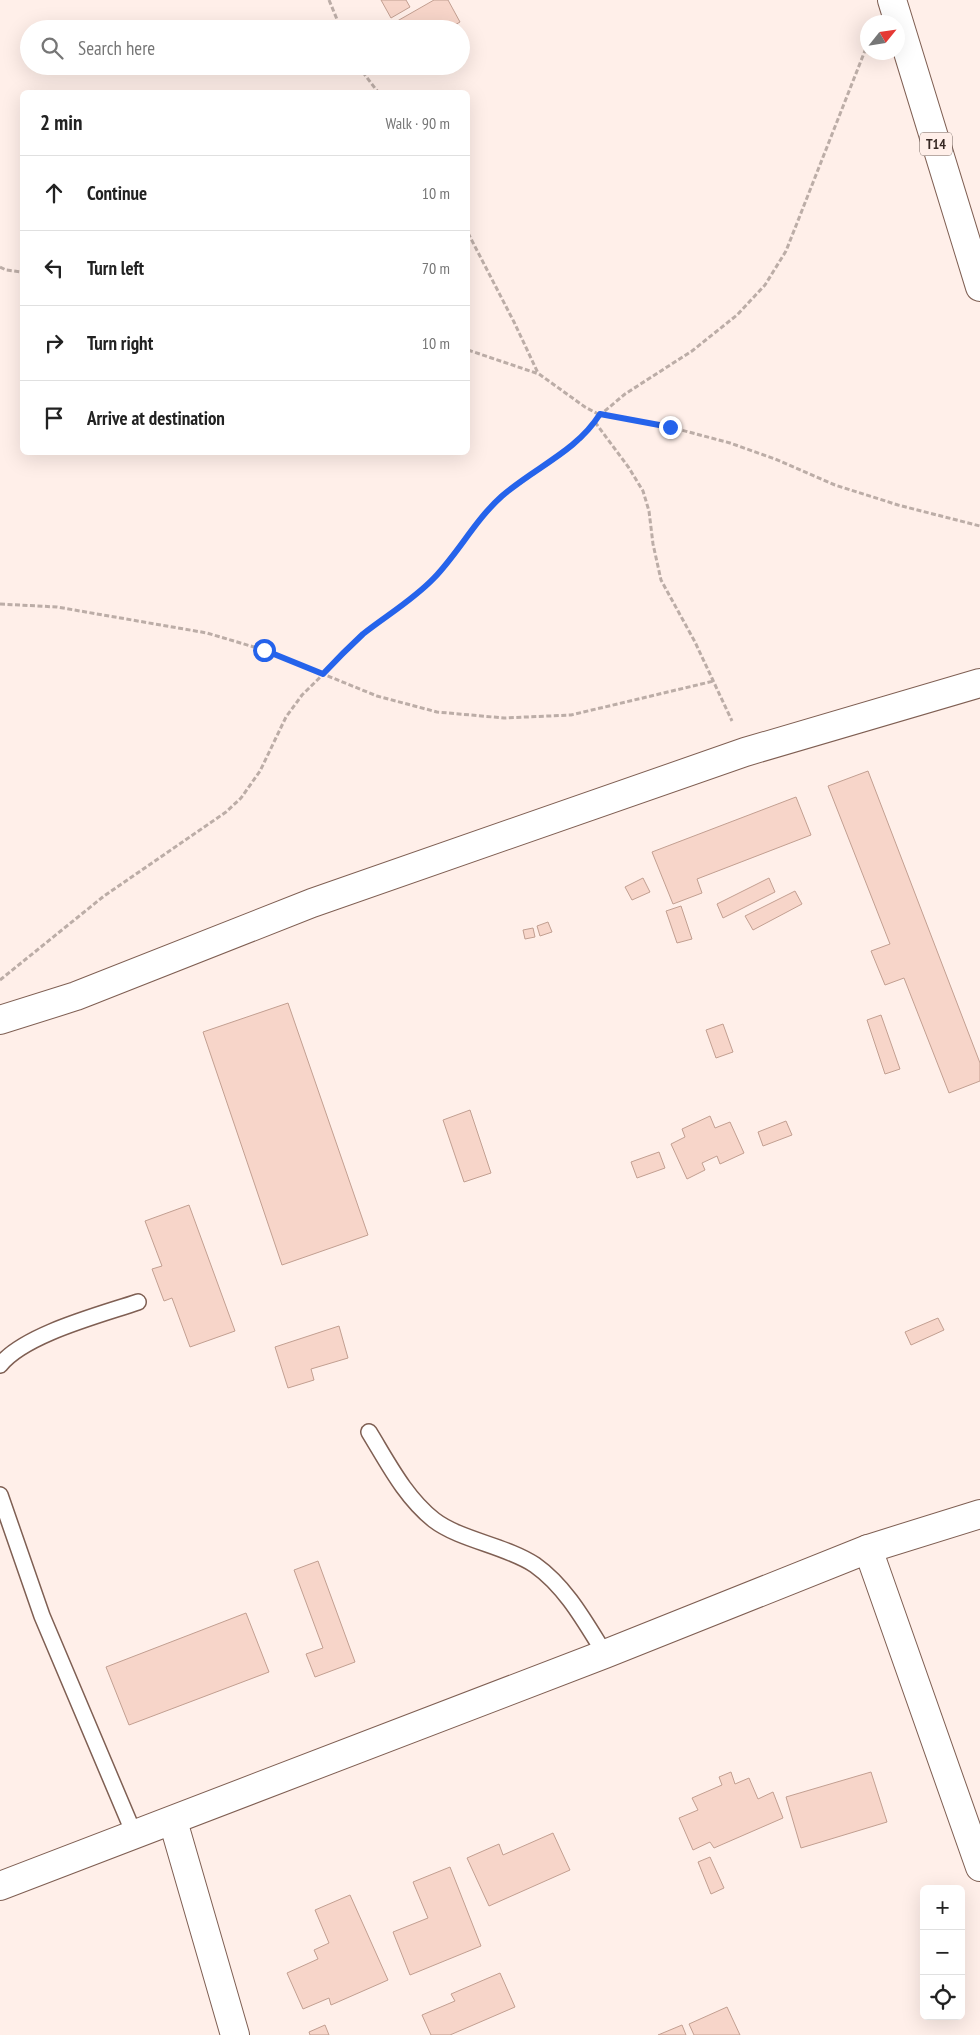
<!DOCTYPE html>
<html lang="en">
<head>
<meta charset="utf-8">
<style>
  :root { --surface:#fff; --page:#f2f2f2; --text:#222; --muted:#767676; --line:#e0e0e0 }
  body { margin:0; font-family:"PT Sans Narrow",sans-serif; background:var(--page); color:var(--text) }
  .controls { position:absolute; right:15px; bottom:15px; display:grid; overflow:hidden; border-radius:8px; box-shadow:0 5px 20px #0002 }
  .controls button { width:45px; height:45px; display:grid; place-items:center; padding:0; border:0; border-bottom:1px solid var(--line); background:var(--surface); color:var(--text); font:25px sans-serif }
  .compass { position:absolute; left:860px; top:15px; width:45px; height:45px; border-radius:50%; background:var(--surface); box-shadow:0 5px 20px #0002; rotate:60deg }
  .stop { position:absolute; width:15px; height:15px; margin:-11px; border:4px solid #2563eb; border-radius:50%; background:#fff }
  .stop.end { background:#2563eb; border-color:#fff; box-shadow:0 1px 5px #0008 }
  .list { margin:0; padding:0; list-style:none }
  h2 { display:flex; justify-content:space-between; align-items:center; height:65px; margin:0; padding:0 20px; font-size:21px }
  h2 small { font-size:16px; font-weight:400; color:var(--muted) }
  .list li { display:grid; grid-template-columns:32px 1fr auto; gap:15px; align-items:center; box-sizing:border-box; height:75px; padding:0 20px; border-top:1px solid var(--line) }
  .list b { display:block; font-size:19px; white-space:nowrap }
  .list em { font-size:16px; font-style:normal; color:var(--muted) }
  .icon { flex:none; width:28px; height:28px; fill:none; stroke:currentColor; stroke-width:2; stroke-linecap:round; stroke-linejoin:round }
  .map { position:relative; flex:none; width:980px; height:2035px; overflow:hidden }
  .search { position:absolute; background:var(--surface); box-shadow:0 5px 20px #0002; left:20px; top:20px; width:450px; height:55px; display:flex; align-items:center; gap:12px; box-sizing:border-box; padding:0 18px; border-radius:28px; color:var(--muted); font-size:19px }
  .panel { position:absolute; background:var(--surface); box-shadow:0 5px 20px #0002; left:20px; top:90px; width:450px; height:365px; border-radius:8px }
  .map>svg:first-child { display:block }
</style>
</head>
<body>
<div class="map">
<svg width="980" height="2035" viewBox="0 0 980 2035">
  <rect width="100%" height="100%" fill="#ffefe9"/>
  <!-- building -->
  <path fill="#f7d5c9" stroke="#c29f91" d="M381,0H406L410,7L391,18Z
    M434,0H448L460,22L448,29H396L392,24Z
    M868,771L980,1063V1081L949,1093L904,978L885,985L871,951L890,944L828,786Z
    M796,797L811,835L697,879L702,893L673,904L652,852Z
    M643,878L650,892L632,900L625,887Z
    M769,878L775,892L723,918L717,904Z
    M795,891L802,904L753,930L745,916Z
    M681,906L692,939L677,943L666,911Z
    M548,922L552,932L540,936L537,926Z
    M533,928L535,937L525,939L523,930Z
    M288,1003L368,1235L282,1265L203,1032Z
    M881,1015L900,1069L885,1074L867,1020Z
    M723,1024L733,1052L716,1058L706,1030Z
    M470,1110L491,1173L464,1182L443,1120Z
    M710,1116L715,1128L730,1122L744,1153L720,1164L717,1156L702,1163L705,1170L687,1179L671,1144L685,1137L682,1129Z
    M786,1121L792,1135L763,1146L758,1132Z
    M659,1152L665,1168L637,1178L631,1162Z
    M189,1205L235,1331L190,1347L172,1298L164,1301L152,1269L162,1266L145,1221Z
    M938,1318L944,1330L911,1345L905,1332Z
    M339,1326L348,1358L311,1369L314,1380L288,1388L275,1347Z
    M318,1561L355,1662L315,1677L306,1654L323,1648L294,1570Z
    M246,1613L269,1672L129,1725L106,1667Z
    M731,1772L735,1784L749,1778L758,1799L773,1792L783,1818L714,1848L710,1842L693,1850L679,1818L698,1810L692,1798L722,1785L719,1777Z
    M871,1772L887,1822L801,1848L786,1797Z
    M553,1833L570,1870L489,1906L467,1858L499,1844L503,1855Z
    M710,1857L724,1888L711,1894L698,1862Z
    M450,1867L481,1946L410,1975L393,1932L428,1918L413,1882Z
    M350,1895L388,1980L331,2005L329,1998L303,2009L287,1973L318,1959L314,1950L329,1943L315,1910Z
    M500,1973L515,2007L450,2035H431L422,2015L455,2001L451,1994Z
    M727,2007L740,2035H694L689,2024Z
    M325,2025L329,2035H310L309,2032Z
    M682,2025L686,2035H658Z"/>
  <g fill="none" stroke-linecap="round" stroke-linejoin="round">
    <!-- service casing -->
    <g stroke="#7f5f53" stroke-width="18">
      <path id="service" d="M0,1365C25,1334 100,1315 138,1302
        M369,1432C388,1463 405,1497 434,1520C460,1540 507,1546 535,1565C566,1587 585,1622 605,1654
        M0,1495L42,1616L135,1836"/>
    </g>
    <!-- minor casing -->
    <g stroke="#7f5f53" stroke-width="30">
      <path id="minor" d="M0,1020L76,996L312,903L745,752L980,683
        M868,1549L980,1867
        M173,1821L235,2035"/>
    </g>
    <!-- tertiary casing -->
    <g stroke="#7f5f53" stroke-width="30">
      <path id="tertiary" d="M0,1886L605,1654L868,1549L980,1514"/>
    </g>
    <!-- trunk casing -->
    <g stroke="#7f5f53" stroke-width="30">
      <path id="trunk" d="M892,0L980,287"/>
    </g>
    <!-- path -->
    <path stroke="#bcada7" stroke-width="3" stroke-dasharray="5 2.5" stroke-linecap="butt" d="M329,0L341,29
      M358,66L378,92
      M468,233L514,322L538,373
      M0,267L6,270L22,272
      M468,350L539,374L585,407L600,415L670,427L730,443L775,459L835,485L898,505L980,526
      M595,422L629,468L643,491L649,511L653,544L661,580L695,642L732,721
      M0,604L57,607L207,633L264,650L377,696L437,712L504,718L571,715L714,681
      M0,980L104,896L226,812L241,798L260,771L286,717L302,695L364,634L414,597L435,577L475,525L502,496L561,455L581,439L600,415L625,394L692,351L737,315L765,285L786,251L868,43"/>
    <!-- service -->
    <use href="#service" stroke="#fff" stroke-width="15"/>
    <!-- minor -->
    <use href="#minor" stroke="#fff" stroke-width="28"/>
    <!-- tertiary -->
    <use href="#tertiary" stroke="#fff" stroke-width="28"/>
    <!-- trunk -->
    <use href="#trunk" stroke="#fff" stroke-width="28"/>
  </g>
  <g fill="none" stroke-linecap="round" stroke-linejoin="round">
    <!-- route -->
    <path stroke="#2563eb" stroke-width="6" d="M264,650L323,674C336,660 349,647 363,634C387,615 413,600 434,578C459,552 475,520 502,496C535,467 576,452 600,414L670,427"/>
  </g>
  <g text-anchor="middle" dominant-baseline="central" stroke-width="4" stroke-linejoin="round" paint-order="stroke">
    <!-- shield labels -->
    <rect fill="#ffefe9" stroke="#72645e" stroke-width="1" x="920" y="132.5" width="32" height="23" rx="4"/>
    <g font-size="14" font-weight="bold" fill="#362823">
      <text x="936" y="144">T14</text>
    </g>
  </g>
</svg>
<div class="controls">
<button>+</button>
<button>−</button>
<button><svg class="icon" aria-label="locate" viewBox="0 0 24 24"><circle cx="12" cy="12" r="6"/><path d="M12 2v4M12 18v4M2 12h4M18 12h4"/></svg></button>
</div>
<svg class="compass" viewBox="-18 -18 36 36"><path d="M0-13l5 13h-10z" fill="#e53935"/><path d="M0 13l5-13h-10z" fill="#767676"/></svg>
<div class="stop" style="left:264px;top:650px"></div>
<div class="stop end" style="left:670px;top:427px"></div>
<div class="search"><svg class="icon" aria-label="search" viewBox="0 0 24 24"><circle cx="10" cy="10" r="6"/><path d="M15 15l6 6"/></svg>Search here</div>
<section class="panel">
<h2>2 min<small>Walk · 90 m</small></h2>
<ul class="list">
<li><svg class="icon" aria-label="ahead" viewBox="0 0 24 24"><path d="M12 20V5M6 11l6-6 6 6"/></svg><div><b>Continue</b></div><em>10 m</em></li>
<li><svg class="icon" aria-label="left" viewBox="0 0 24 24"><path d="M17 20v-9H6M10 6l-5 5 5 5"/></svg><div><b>Turn left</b></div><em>70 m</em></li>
<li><svg class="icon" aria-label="right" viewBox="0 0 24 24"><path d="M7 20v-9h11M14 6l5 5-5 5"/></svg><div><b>Turn right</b></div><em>10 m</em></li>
<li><svg class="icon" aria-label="arrive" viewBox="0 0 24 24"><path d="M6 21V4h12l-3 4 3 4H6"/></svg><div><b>Arrive at destination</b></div></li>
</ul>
</section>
</div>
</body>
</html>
